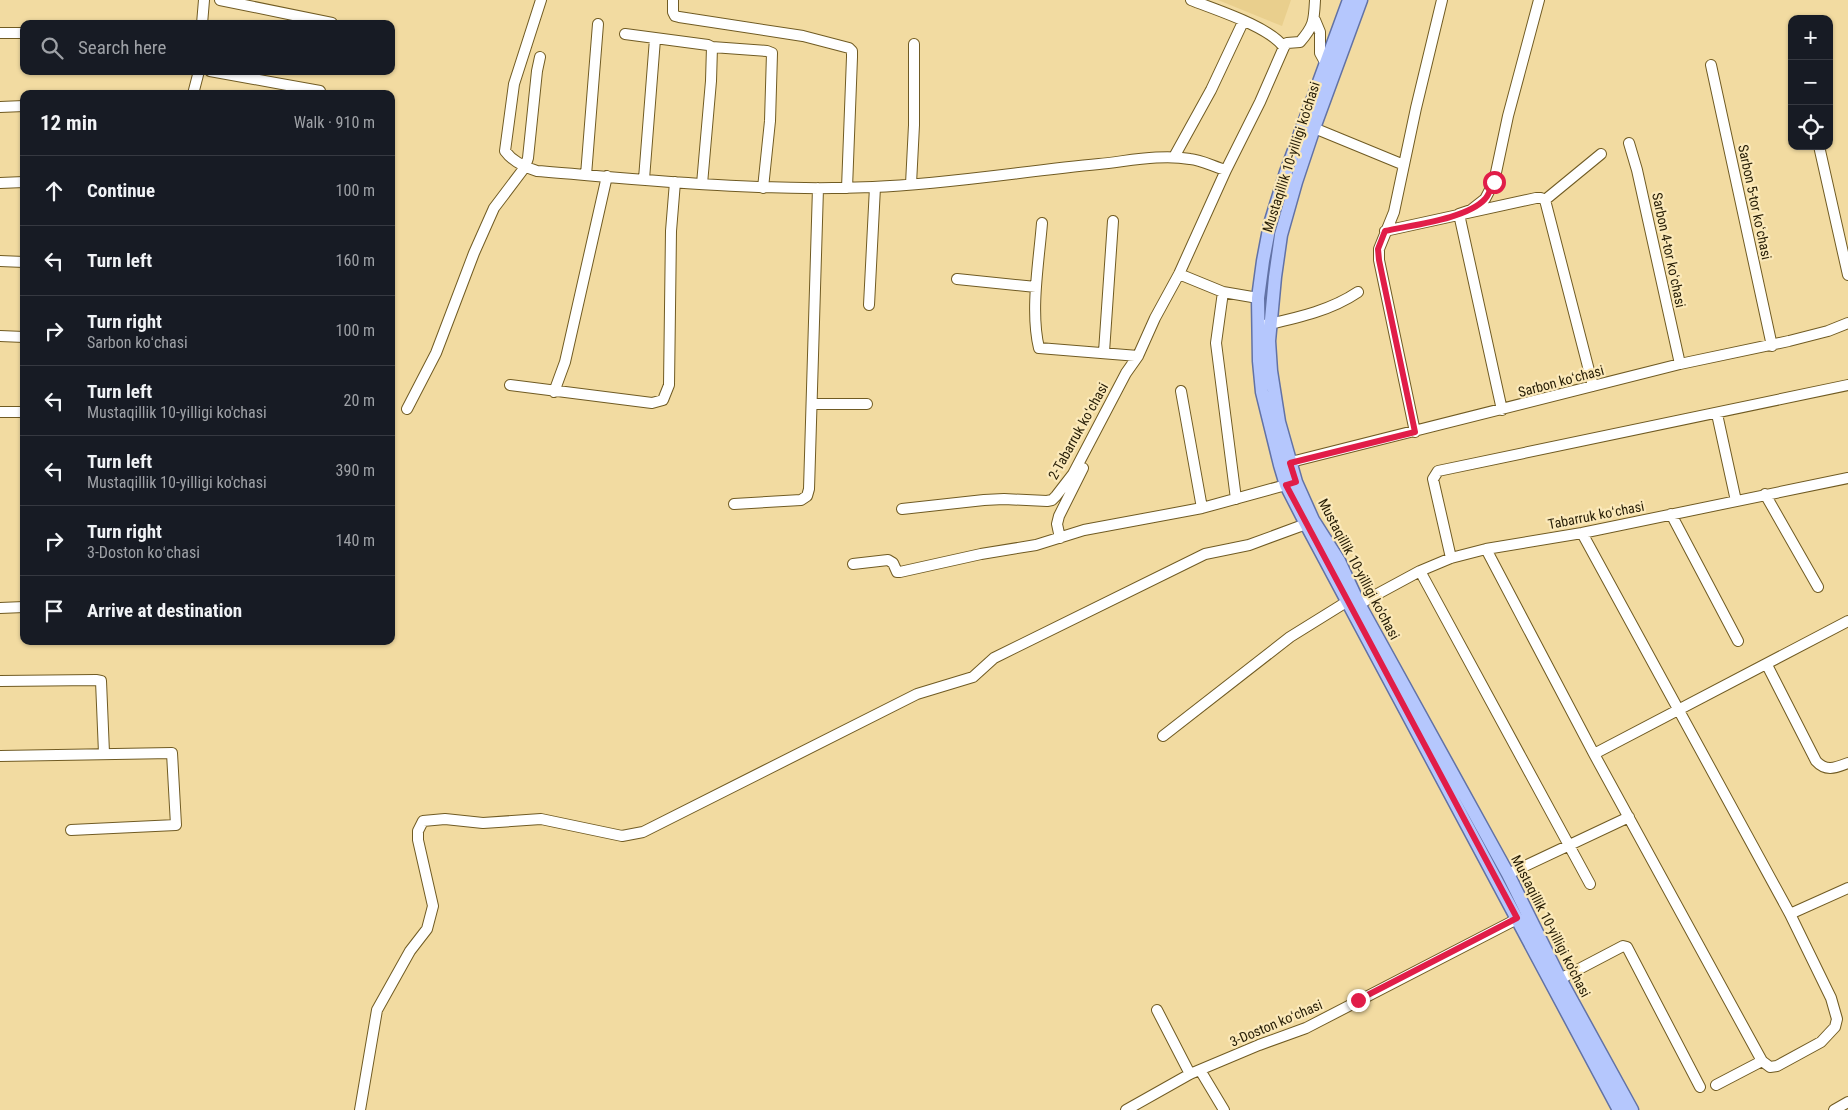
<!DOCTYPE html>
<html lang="en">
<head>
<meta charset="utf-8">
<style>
  :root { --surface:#171b24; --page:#242831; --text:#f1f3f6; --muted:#9ea1a6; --line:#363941 }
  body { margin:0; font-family:"Roboto Condensed",sans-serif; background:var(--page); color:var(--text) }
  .controls { position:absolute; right:15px; top:15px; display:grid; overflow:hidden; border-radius:10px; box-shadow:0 1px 4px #0004 }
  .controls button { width:45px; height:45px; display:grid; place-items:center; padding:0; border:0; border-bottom:1px solid var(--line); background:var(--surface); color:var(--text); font:25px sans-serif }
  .stop { position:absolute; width:15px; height:15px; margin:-11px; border:4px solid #e11d48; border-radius:50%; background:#fff }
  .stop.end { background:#e11d48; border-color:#fff; box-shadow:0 1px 5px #0008 }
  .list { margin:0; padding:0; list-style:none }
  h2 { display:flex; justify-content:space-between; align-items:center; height:65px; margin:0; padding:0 20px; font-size:21px }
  h2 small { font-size:16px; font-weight:400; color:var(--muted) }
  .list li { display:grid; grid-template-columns:32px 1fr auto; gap:15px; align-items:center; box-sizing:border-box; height:70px; padding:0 20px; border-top:1px solid var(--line) }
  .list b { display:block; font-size:19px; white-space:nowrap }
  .list p { margin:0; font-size:16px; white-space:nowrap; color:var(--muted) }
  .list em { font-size:16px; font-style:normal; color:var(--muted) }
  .icon { flex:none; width:28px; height:28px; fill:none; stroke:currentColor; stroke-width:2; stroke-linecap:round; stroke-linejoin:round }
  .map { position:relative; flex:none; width:1848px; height:1110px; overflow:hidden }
  .search { position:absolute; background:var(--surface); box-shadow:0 1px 4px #0004; left:20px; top:20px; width:375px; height:55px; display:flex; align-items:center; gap:12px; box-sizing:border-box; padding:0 18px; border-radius:10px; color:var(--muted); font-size:19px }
  .panel { position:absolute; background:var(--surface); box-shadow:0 1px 4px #0004; left:20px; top:90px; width:375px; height:555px; border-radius:10px }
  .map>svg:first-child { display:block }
</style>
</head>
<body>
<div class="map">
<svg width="1848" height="1110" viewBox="0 0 1848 1110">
  <rect width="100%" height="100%" fill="#f2dba1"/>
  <!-- built -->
  <path fill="#e9cf8d" d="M1218,0H1291L1282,26Z"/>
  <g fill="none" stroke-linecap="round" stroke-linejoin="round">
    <!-- minor casing -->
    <g stroke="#705b23" stroke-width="12">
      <path id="minor" d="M220,0L332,23
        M541,0L514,84L505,151C513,162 524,167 537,171C649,180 761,192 873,187C949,184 1024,171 1099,164C1129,161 1161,154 1190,159C1202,160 1214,167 1226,170
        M673,0V12L675,16L679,17L803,36L849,48L852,51V57L847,188
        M1191,0C1216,10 1268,26 1284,47
        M1315,20L1320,32V53L1326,64
        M202,24L204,0
        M0,33H24
        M625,34L708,45L712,47L711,81L702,184
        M712,47L767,51L772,53L770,121L763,188
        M1284,47L1287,43L1300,42C1314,26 1314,21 1315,0
        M1711,65L1772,346
        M210,71L320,91
        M193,94L199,71
        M0,107L24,106
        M1314,128L1404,165
        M1629,143L1637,170L1680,364
        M1819,146L1848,275
        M1174,157L1211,90L1243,22
        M586,175L598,24
        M644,179L655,39
        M0,183L24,182
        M911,184L914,125V44
        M1545,200L1601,154
        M1042,223C1039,261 1030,311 1039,348L1138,356
        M1385,231L1536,198H1541L1545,200L1593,386
        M0,261L24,262
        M1179,274L1223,292L1258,298
        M957,279L1036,287
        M1223,292L1216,343L1236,499
        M869,305L875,187
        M1265,325C1296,318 1330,311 1358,292
        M0,336L24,337
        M1104,352L1113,221
        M510,385L652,403L663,400L669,385L671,231L675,182
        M1181,391L1202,508
        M554,392L565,362L607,176
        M813,404H867
        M407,409L436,353L474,253L494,208L525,167L528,158L537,71L540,57
        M1502,410L1459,214L1471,210L1485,199L1494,182L1508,116L1539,0
        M0,412H24
        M1717,414L1736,501
        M1415,432L1379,260V249L1394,212L1416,108L1442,0
        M1283,464L1680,364L1789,341L1828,331L1848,323
        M1765,494L1818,587
        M734,504L801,500L807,496L809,489L818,188
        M902,509L984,500L1004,499L1047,501L1052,500L1056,496L1073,474L1126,373L1138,356L1155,318L1179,274L1226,170L1260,102L1284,47
        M1671,514L1738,641
        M1582,533L1790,914L1831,998L1837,1019L1835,1027L1821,1042L1777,1066L1770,1067L1762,1061
        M1060,538L1057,524L1059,516L1083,468
        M1486,549L1594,754L1762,1061L1716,1085
        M1451,558L1433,479L1438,471L1848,385
        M853,564L888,560L893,563L897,572H900L981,554L1036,545L1084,530L1202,508L1293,483
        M1420,571L1590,884
        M1359,604L1420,571L1451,558L1486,549L1582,533L1848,478
        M0,608L24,607
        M1767,665L1816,761C1826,772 1835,768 1848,763
        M0,681L96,680L101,681L104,753
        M1163,736L1290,637L1348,601
        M1594,754L1848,621
        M0,756L172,753L176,825L71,830
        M1508,874L1629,817
        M1790,914L1848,888
        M1560,979L1623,946L1627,947L1700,1087
        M1157,1010L1190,1074
        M1200,1070L1224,1110
        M360,1110L377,1010L410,951L427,929L433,906L418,840V831L423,821L445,819L483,823L541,819L622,836L643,832L917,694L973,677L994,658L1205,554L1249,545L1306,524
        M1126,1110L1190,1074L1259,1045L1306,1028L1517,919
        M1834,1110L1848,1102"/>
    </g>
    <!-- major casing -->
    <g stroke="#6272a5" stroke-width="15">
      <path id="major" d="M1349,0L1286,172L1270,224L1263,261L1258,298L1259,361L1262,392L1280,465L1286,485L1306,524L1619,1110
        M1361,0L1314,128L1296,182L1281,235L1275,277L1269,341L1271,371L1279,422L1296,482L1313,520L1339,561L1359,604L1508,874L1560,979L1632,1110"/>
    </g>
    <!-- minor -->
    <use href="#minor" stroke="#fff" stroke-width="10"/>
    <!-- major -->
    <use href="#major" stroke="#b5c7fd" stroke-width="12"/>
  </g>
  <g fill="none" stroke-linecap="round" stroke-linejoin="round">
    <!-- route -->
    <path stroke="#e11d48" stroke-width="6" d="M1358,1000L1517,918L1286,485L1296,482L1290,463L1415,432L1379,260L1378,249L1385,231C1411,225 1467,219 1485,199C1489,195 1491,187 1494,182"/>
  </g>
  <g text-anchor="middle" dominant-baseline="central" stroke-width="4.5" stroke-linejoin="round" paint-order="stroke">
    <!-- street labels -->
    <g font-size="14" fill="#251c05" stroke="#fbe9ba">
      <text transform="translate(1291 157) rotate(-72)">Mustaqillik 10-yilligi ko'chasi</text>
      <text transform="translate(1755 202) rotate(78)">Sarbon 5-tor koʻchasi</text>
      <text transform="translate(1669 250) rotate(78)">Sarbon 4-tor koʻchasi</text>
      <text transform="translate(1561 381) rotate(-15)">Sarbon koʻchasi</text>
      <text transform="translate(1078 431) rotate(-61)">2-Tabarruk koʻchasi</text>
      <text transform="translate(1596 515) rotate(-11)">Tabarruk koʻchasi</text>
      <text transform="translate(1359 569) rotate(62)">Mustaqillik 10-yilligi ko'chasi</text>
      <text transform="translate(1551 926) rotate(63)">Mustaqillik 10-yilligi ko'chasi</text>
      <text transform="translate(1276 1023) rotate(-23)">3-Doston koʻchasi</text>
    </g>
  </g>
</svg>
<div class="controls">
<button>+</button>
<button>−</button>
<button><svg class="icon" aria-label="locate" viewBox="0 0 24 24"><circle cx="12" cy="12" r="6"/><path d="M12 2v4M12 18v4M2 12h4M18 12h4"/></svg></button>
</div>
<div class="stop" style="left:1494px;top:182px"></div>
<div class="stop end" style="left:1358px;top:1000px"></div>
<div class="search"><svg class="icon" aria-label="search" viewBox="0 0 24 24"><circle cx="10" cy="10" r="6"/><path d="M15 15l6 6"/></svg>Search here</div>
<section class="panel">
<h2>12 min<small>Walk · 910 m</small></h2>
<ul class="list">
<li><svg class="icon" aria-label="ahead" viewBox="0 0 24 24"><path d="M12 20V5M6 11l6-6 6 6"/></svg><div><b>Continue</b></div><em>100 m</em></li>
<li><svg class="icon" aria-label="left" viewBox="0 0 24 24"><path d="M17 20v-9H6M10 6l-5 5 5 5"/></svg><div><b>Turn left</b></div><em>160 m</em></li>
<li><svg class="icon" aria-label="right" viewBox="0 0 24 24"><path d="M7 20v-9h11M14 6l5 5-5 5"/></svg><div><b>Turn right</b><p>Sarbon koʻchasi</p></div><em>100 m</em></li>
<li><svg class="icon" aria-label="left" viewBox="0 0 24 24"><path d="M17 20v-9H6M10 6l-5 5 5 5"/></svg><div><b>Turn left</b><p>Mustaqillik 10-yilligi ko'chasi</p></div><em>20 m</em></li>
<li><svg class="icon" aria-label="left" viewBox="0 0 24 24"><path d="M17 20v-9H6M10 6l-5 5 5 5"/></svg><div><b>Turn left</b><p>Mustaqillik 10-yilligi ko'chasi</p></div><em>390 m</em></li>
<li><svg class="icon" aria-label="right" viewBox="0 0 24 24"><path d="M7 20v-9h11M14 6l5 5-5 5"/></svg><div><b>Turn right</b><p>3-Doston koʻchasi</p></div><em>140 m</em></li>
<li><svg class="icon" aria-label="arrive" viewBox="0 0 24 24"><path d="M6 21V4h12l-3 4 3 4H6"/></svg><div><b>Arrive at destination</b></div></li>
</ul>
</section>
</div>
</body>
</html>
